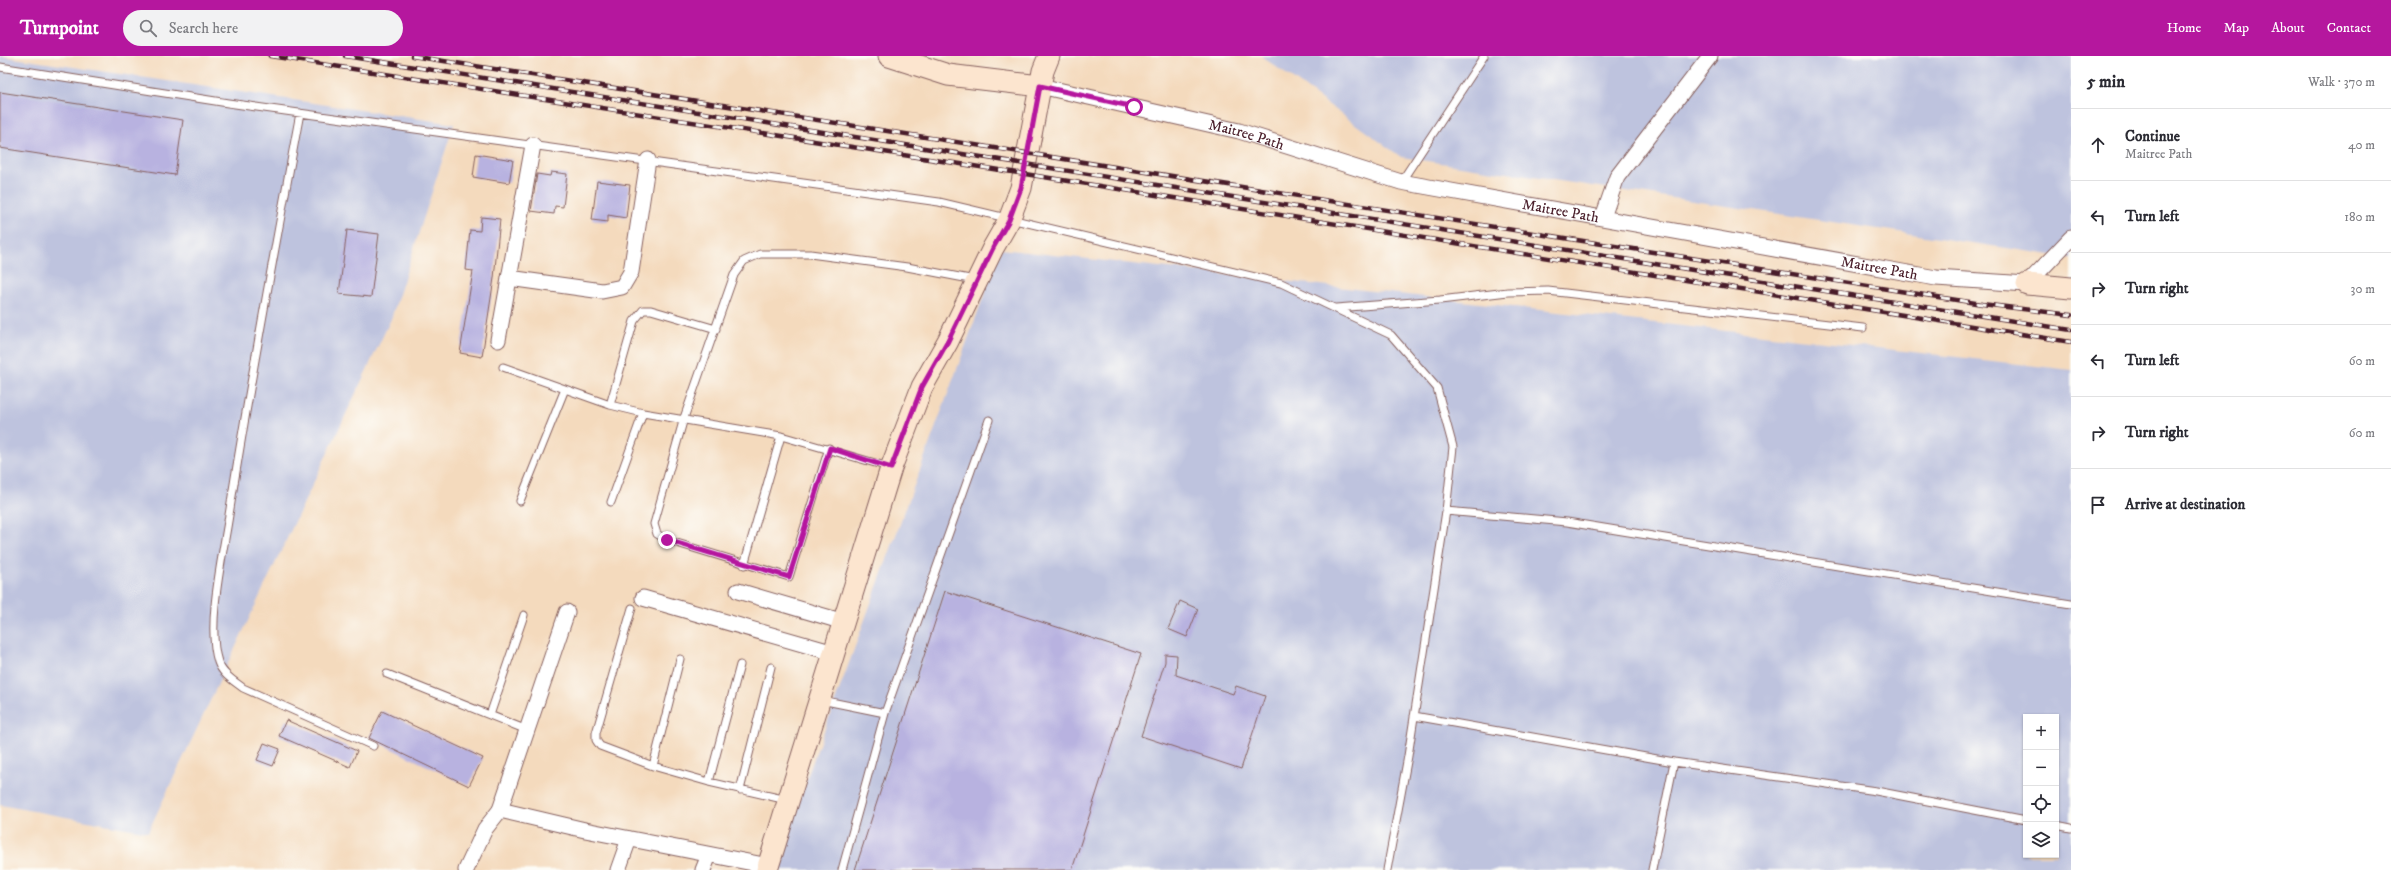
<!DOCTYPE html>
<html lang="en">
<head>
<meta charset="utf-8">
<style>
  :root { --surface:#fff; --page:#f2f2f3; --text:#2b2b33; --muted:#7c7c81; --line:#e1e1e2; --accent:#b5179e }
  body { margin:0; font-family:"IM FELL DW Pica",serif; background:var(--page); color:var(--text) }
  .controls { position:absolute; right:12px; bottom:12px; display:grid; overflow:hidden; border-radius:0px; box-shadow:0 1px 3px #0004 }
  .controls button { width:36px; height:36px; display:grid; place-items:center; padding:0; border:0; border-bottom:1px solid var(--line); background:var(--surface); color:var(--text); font:20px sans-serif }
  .stop { position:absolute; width:12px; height:12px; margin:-9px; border:3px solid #b5179e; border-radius:50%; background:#fff }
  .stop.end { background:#b5179e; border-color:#fff; box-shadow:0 1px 4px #0008 }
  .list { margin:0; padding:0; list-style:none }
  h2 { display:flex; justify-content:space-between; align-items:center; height:52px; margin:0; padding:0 16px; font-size:17px }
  h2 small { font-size:13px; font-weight:400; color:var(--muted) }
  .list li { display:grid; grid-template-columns:26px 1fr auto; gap:12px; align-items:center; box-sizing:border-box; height:72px; padding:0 16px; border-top:1px solid var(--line) }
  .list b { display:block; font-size:15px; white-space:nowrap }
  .list p { margin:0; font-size:13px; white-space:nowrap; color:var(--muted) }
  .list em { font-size:13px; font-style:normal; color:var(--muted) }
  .icon { flex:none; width:22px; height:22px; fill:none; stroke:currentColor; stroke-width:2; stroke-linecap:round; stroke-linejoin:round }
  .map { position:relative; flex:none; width:2071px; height:814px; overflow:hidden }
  header { display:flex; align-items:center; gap:24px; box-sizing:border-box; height:56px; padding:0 20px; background:var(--accent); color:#fff }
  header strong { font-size:19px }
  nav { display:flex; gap:22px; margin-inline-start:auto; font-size:14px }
  .search { width:280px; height:36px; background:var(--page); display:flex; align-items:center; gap:10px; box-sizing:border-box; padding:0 14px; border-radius:22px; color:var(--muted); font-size:15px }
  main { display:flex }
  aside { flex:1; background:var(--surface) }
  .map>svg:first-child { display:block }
</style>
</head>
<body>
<header>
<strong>Turnpoint</strong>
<div class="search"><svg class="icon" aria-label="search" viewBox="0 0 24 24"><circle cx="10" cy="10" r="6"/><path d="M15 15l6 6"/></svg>Search here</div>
<nav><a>Home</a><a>Map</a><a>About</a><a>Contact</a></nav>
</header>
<main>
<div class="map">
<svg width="2071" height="814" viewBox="0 0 2071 814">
  <rect width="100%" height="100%" fill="#fdfcf7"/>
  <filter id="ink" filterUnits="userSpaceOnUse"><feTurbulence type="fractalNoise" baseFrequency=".025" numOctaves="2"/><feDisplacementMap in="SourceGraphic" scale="8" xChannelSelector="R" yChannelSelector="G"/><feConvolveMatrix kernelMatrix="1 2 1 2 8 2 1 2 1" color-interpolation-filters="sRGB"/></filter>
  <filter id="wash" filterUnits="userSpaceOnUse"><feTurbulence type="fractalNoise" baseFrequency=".012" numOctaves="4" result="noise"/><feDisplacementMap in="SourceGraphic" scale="16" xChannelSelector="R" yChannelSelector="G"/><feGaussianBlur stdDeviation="0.9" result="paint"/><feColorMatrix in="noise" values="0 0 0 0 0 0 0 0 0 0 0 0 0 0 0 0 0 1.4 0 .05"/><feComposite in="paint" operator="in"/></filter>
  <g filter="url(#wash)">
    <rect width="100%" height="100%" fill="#f4dabd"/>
    <!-- industrial -->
    <path fill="#bec3de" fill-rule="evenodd" d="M0,0L454,68L391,263L148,776L0,749Z
      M1261,0H2071V202L1401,101Z
      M1001,193L2071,314V814H773ZM2026,661H2056V799H2026Z"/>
    <g id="blocks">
      <!-- building -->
      <path fill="#b8b2e0" d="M0,36L183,64L175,119L0,92Z
        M476,98L513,104L509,127L473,121Z
        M551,116L567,118L563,151L555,150L554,158L531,155L537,118L550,120Z
        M597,125L630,129L626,162L608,159V166L592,164Z
        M481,161L500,163L494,222L482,301L460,297L473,215L466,214L470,174L480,175Z
        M347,174L379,178L371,241L339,238Z
        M945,535L1141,598L1072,814H855Z
        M1180,545L1198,553L1187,581L1168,573Z
        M1165,598L1177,599L1176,619L1233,638L1236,630L1265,640L1241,713L1141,680L1165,606Z
        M382,655L483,702L469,730L369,682Z
        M286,664L357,695L350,711L279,680Z
        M264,687L280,693L273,710L257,704Z"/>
    </g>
  </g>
  <g filter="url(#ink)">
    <use href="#blocks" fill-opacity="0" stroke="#86605e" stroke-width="1"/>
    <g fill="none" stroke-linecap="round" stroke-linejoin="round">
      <!-- lane casing -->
      <g stroke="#86605e" stroke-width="9">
        <path id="lane" d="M0,11L228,47L939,146L1281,227L1391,279L1437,332L1453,391L1446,455L1408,700L1387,814
          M300,57C275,191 250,325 229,459C223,499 206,569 218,606C222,618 234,625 243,632L373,690
          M1401,126L1484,0
          M1336,252L1440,244L1508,236L1548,235L1863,272
          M503,311L610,349L643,357L781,380L889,411
          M610,349L634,265L643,254H651L716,273
          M829,392L789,521L667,484L657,478L654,468L684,362L734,219L744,205L760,198H810L907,211L975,224
          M520,445L565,333
          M611,446L643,357
          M1446,455L1567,466L2071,548
          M744,509L781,380
          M632,552L596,677V684L600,690L653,710L709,726L787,744
          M387,618L527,674
          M821,644L885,657
          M490,659L524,559
          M1414,660L1674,706
          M653,710L680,603
          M709,726L740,609
          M740,734L771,611
          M2056,769L2071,772
          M842,814L885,657L989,364
          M1652,814L1674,706L1876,735L2026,764"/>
      </g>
      <!-- street casing -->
      <g stroke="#86605e" stroke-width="17">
        <g id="street">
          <path id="s1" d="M1040,30L1239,75L1401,126L1936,222L2027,228L2071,182"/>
          <path d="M1603,161L1617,121L1710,0"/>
          <path d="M509,222L602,235L622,231L631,216L648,104"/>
          <path d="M498,284L533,89"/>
          <path d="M738,535L844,566"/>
          <path d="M643,542L834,597"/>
          <path d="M500,754L567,556"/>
          <path d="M466,814L485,773L500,754L585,774L768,810"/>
          <path d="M618,814L629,783"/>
          <path d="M703,814L709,799"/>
        </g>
      </g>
      <!-- secondary casing -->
      <g stroke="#86605e" stroke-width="23">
        <path id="secondary" d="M889,0L948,19L1040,30
          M2027,228L2071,232
          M767,814L891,412L922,331L948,285L993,192L1009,164L1021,132L1043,15L1049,0"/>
      </g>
      <!-- lane -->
      <use href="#lane" stroke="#fff" stroke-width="7"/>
      <!-- street -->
      <use href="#street" stroke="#fff" stroke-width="15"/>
      <!-- secondary -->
      <use href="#secondary" stroke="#fce5cf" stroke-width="21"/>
      <!-- rail casing -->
      <g stroke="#4a1f2b" stroke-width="4.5">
        <path id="rail" d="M270,0L1025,118L2071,286
          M345,0L2071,274
          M412,0L1982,248L2071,259"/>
      </g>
      <!-- rail -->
      <use href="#rail" stroke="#fdfcf7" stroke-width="3" stroke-dasharray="9" stroke-linecap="butt"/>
    </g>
  </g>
  <g fill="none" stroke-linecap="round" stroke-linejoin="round" filter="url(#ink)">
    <!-- route -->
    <path stroke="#b5179e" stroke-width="5" d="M667,484L789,521L830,392L891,412L922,331L948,285L993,192L1009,164L1021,132L1040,30L1134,51"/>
  </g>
  <g text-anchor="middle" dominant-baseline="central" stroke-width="3.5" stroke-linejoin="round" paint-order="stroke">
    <!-- street labels -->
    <g font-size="15" fill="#4a1f2b" stroke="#fdfcf7">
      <text stroke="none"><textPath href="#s1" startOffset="212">Maitree Path</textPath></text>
      <text stroke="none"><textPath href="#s1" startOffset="536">Maitree Path</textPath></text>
      <text stroke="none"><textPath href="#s1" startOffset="860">Maitree Path</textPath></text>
    </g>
  </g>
</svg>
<div class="controls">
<button>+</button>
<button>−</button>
<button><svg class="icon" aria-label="locate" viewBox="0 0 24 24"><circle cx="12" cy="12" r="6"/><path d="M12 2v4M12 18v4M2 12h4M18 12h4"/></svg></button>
<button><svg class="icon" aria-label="layers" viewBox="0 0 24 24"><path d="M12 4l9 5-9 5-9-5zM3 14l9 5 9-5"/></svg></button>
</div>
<div class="stop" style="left:1134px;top:51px"></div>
<div class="stop end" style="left:667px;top:484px"></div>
</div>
<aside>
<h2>5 min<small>Walk · 370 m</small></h2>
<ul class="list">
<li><svg class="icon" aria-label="ahead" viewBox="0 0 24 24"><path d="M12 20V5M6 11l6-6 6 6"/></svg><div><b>Continue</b><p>Maitree Path</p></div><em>40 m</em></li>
<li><svg class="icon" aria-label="left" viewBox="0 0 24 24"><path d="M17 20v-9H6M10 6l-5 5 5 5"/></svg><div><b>Turn left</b></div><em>180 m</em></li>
<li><svg class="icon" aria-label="right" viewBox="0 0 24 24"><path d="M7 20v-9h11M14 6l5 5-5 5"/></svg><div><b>Turn right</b></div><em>30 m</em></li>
<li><svg class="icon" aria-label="left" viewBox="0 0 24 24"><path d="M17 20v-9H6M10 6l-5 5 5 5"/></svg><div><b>Turn left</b></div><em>60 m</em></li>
<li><svg class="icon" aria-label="right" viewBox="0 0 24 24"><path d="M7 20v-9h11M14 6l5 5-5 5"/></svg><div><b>Turn right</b></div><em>60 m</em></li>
<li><svg class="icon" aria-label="arrive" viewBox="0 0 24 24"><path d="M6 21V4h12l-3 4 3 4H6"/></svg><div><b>Arrive at destination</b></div></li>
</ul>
</aside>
</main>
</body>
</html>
